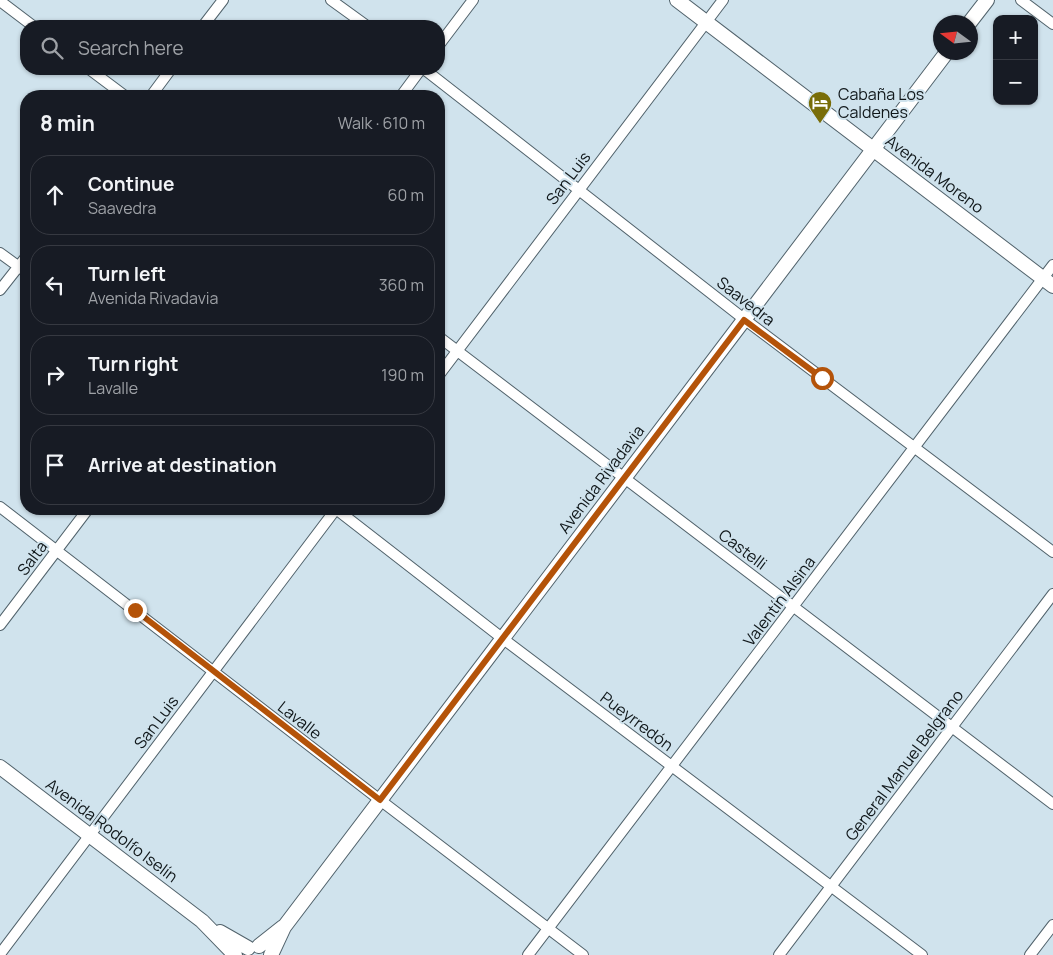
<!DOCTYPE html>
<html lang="en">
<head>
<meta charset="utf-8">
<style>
  :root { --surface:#171b24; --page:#242831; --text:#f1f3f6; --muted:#9ea1a6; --line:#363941 }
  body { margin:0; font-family:Manrope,sans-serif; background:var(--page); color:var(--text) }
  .controls { position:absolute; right:15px; top:15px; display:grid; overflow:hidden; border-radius:10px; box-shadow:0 1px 4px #0004 }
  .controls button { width:45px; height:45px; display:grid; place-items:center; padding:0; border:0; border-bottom:1px solid var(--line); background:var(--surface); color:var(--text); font:25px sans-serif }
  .compass { position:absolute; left:933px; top:15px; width:45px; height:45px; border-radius:50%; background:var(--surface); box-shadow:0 1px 4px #0004; rotate:285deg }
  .stop { position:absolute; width:15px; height:15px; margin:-11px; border:4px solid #b45309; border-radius:50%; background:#fff }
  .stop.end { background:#b45309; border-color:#fff; box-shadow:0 1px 5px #0008 }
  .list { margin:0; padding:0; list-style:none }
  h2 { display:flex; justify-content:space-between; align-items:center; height:65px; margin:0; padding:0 20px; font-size:21px }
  h2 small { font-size:16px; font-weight:400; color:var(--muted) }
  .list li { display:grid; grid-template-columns:32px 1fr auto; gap:15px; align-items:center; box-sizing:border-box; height:80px; margin:0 10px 10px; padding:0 10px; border:1px solid var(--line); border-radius:20px }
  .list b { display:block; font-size:19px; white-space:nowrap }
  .list p { margin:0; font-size:16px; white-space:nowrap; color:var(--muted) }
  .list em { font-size:16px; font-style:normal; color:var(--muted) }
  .icon { flex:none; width:28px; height:28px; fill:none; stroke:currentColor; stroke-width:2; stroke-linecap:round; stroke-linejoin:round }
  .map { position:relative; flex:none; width:1053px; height:955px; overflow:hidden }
  .search { position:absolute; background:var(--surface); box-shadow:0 1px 4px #0004; left:20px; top:20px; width:425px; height:55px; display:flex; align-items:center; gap:12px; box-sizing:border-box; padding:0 18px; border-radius:20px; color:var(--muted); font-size:19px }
  .panel { position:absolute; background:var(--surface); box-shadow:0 1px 4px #0004; left:20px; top:90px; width:425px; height:425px; border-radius:20px }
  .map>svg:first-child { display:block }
</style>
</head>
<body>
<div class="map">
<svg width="1053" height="955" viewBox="0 0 1053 955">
  <rect width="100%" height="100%" fill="#d0e3ed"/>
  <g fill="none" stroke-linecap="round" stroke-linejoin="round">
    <!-- street casing -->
    <g stroke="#51626b" stroke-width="12">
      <path id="street" d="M331,0L367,26
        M1021,0L1053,24
        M0,1L33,26
        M203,26L223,0
        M439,45L473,0
        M89,69L125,96
        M424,69L744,319L1053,552
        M151,96L171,69
        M401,96L421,69
        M0,253L26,272
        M0,290L26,257
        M439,337L1053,804
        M439,375L723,0
        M0,507L380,800L583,955
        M336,509L502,638L922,955
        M0,625L88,509
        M0,954L336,509
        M528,955L1053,265
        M779,955L1053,594
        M1030,955L1053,925"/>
    </g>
    <!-- secondary casing -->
    <g stroke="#51626b" stroke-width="16">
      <path id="secondary" d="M677,0L1053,286
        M970,22L987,0
        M0,767L202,921L235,955
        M220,932L248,948
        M259,946L283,927
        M271,955L284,927L947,52"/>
    </g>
    <!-- street -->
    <use href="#street" stroke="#fff" stroke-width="10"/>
    <!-- secondary -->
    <use href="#secondary" stroke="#fff" stroke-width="14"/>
  </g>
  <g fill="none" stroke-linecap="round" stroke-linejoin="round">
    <!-- route -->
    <path stroke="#b45309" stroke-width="6" d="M135,610L380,800L744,320L822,378"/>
  </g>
  <!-- icons -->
  <defs>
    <g id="hotel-pin" transform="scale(1.25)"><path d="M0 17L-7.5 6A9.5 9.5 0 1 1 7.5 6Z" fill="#796d08" stroke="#d0e3ed"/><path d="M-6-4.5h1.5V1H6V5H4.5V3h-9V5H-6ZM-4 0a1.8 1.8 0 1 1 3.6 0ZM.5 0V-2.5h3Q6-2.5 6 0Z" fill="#fff"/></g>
  </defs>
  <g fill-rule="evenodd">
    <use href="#hotel-pin" x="820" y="103"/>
  </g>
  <g text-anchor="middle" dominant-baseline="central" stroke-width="4" stroke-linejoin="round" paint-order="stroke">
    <!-- poi labels -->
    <g font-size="16" fill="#10171a" stroke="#d0e3ed" text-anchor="start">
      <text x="838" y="94">Cabaña Los<tspan x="838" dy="18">Caldenes</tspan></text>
    </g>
    <!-- street labels -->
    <g font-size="16" fill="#10171a" stroke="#d0e3ed">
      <text transform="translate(935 174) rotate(37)">Avenida Moreno</text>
      <text transform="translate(568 178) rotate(-53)">San Luis</text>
      <text transform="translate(746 301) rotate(38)">Saavedra</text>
      <text transform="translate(601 479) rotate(-53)">Avenida Rivadavia</text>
      <text transform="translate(743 549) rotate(37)">Castelli</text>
      <text transform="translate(32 558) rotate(-53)">Salta</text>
      <text transform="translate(779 601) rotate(-53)">Valentín Alsina</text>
      <text transform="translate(300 720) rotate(38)">Lavalle</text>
      <text transform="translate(637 721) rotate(37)">Pueyrredón</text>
      <text transform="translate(156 722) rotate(-53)">San Luis</text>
      <text transform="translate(904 765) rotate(-53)">General Manuel Belgrano</text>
      <text transform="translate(112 830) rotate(37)">Avenida Rodolfo Iselín</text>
    </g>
  </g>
</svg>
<div class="controls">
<button>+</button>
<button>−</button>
</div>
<svg class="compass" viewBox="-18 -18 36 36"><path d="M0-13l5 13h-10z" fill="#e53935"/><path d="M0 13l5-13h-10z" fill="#9ea1a6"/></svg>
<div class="stop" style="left:822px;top:378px"></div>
<div class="stop end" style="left:135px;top:610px"></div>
<div class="search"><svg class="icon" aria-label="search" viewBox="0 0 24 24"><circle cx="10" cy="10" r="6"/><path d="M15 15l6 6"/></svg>Search here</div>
<section class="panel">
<h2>8 min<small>Walk · 610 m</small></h2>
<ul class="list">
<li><svg class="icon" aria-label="ahead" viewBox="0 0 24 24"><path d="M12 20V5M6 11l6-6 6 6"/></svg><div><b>Continue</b><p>Saavedra</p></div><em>60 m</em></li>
<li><svg class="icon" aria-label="left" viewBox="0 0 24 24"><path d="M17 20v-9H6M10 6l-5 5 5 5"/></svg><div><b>Turn left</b><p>Avenida Rivadavia</p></div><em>360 m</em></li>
<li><svg class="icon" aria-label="right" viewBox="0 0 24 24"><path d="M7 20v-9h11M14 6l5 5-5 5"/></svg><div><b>Turn right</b><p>Lavalle</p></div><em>190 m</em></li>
<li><svg class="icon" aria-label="arrive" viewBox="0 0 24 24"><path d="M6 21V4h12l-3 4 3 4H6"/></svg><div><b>Arrive at destination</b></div></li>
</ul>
</section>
</div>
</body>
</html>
